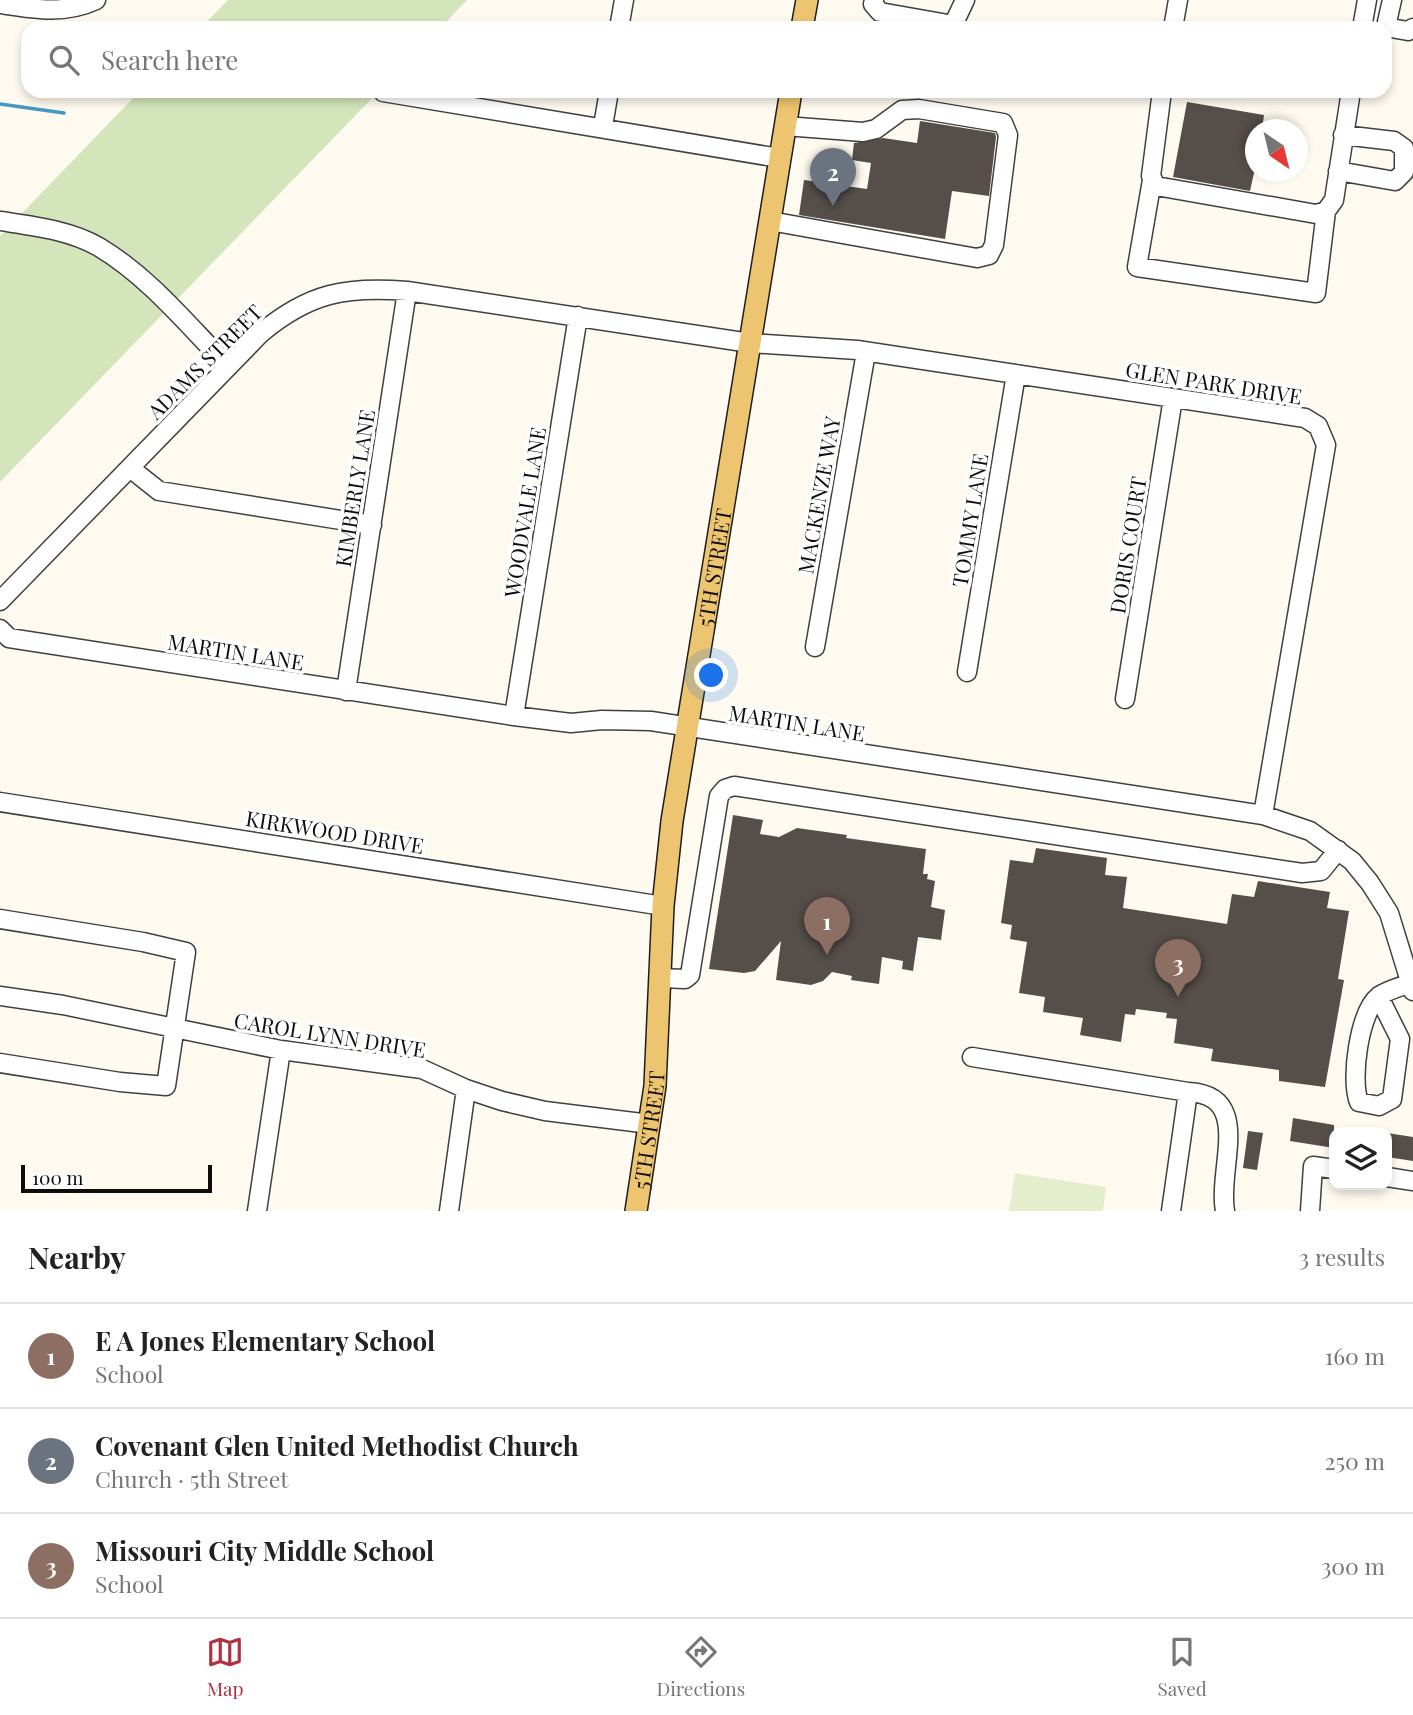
<!DOCTYPE html>
<html lang="en">
<head>
<meta charset="utf-8">
<style>
  :root { --surface:#fff; --page:#f2f2f2; --text:#222; --muted:#767676; --line:#e0e0e0; --accent:#b13141 }
  body { margin:0; font-family:"Playfair Display",serif; background:var(--page); color:var(--text) }
  .controls { position:absolute; right:21px; bottom:21px; display:grid; overflow:hidden; border-radius:14px; box-shadow:0 4px 10px #0003 }
  .controls button { width:63px; height:63px; display:grid; place-items:center; padding:0; border:0; border-bottom:2px solid var(--line); background:var(--surface); color:var(--text); font:35px sans-serif }
  .compass { position:absolute; left:1245px; top:119px; width:63px; height:63px; border-radius:50%; background:var(--surface); box-shadow:0 4px 10px #0003; rotate:145deg }
  .scale { position:absolute; left:21px; bottom:18px; width:191px; box-sizing:border-box; padding-left:7px; border:4px solid #0d0d0d; border-top:0; font-size:19px; line-height:24px; white-space:nowrap; color:#0d0d0d; -webkit-text-stroke:5px #fff; paint-order:stroke }
  .you { position:absolute; left:712px; top:676px; width:24px; height:24px; margin:-18px; border:5px solid #fff; border-radius:50%; background:#1a73e8; box-shadow:0 0 0 10px #1a73e833 }
  .badge { display:grid; place-items:center; width:46px; height:46px; border-radius:50%; background:var(--accent); color:#fff; font-size:23px; font-weight:700 }
  .pin { position:absolute; translate:-50% -58px; filter:drop-shadow(0 2px 4px #0008) }
  .pin::after { content:''; position:absolute; top:37px; width:24px; height:21px; background:inherit; clip-path:polygon(0 0,100% 0,50% 100%) }
  .list { margin:0; padding:0; list-style:none }
  h2 { display:flex; justify-content:space-between; align-items:center; height:91px; margin:0; padding:0 28px; font-size:30px }
  h2 small { font-size:23px; font-weight:400; color:var(--muted) }
  .list li { display:grid; grid-template-columns:46px 1fr auto; gap:21px; align-items:center; box-sizing:border-box; height:105px; padding:0 28px; border-top:2px solid var(--line) }
  .list b { display:block; font-size:26px; white-space:nowrap }
  .list p { margin:0; font-size:23px; white-space:nowrap; color:var(--muted) }
  .list em { font-size:23px; font-style:normal; color:var(--muted) }
  .icon { flex:none; width:38px; height:38px; fill:none; stroke:currentColor; stroke-width:2; stroke-linecap:round; stroke-linejoin:round }
  .map { position:relative; flex:none; width:1413px; height:1211px; overflow:hidden }
  .search { position:absolute; background:var(--surface); box-shadow:0 4px 10px #0003; left:21px; right:21px; top:21px; height:77px; display:flex; align-items:center; gap:18px; box-sizing:border-box; padding:0 24px; border-radius:21px; color:var(--muted); font-size:26px }
  .sheet { height:406px; background:var(--surface) }
  nav { display:flex; justify-content:space-around; align-items:center; box-sizing:border-box; height:98px; border-top:2px solid var(--line); background:var(--surface); font-size:19px; color:var(--muted) }
  nav a { display:grid; justify-items:center; gap:4px }
  nav .on { color:var(--accent) }
  .map>svg:first-child { display:block }
</style>
</head>
<body>
<div class="map">
<svg width="1413" height="1211" viewBox="0 0 1413 1211">
  <rect width="100%" height="100%" fill="#fefaef"/>
  <!-- green -->
  <path fill="#d4e5bb" d="M228,0H467L440,28H201Z
    M140,91H379L0,482V236Z"/>
  <!-- pitch -->
  <path fill="#e4edcc" d="M1015,1173L1106,1187L1103,1211H1009Z"/>
  <g fill="none" stroke-linecap="round" stroke-linejoin="round">
    <!-- stream -->
    <path stroke="#4599c1" stroke-width="3.5" d="M0,104L64,113"/>
  </g>
  <!-- building -->
  <path fill="#554e4a" d="M1187,102L1264,115L1262,130H1256V164L1250,191L1173,177Z
    M920,121L995,133L996,137L989,196L952,191L945,239L799,215L804,180L867,189L871,163L852,160L854,143L883,138L917,143Z
    M733,815L763,820L760,834L779,837L797,828L847,835L846,838L926,849L923,874H928L927,879L935,881L931,907L945,910L941,940L918,937L913,971L902,969L903,961L882,957L879,984L851,980L852,976L832,972L823,981L811,985L776,980L781,941L755,971L744,973L709,969Z
    M1036,848L1107,858L1105,875L1127,877L1123,908L1227,924L1232,894L1254,897L1258,881L1330,892L1327,908L1349,911L1338,979L1344,980L1325,1087L1279,1081V1070L1211,1061L1213,1049L1174,1043L1177,1019L1166,1018L1167,1013L1136,1009L1135,1015L1125,1014L1121,1042L1080,1035L1083,1018L1043,1012L1045,997L1019,993L1027,942L1010,939L1012,925L1001,923L1010,860L1033,863Z
    M1293,1118L1334,1125V1148L1290,1141Z
    M1248,1131L1263,1133L1257,1170L1243,1168Z
    M1387,1133L1413,1137V1161L1387,1157Z"/>
  <g fill="none" stroke-linecap="round" stroke-linejoin="round">
    <!-- minor casing -->
    <g stroke="#404040" stroke-width="21">
      <path id="minor" d="M874,0L873,4L880,12L948,24L955,21L965,0
        M1392,0L1387,22L1391,28L1408,31L1413,28
        M0,4C33,9 64,15 96,0
        M619,28L624,0
        M1173,28L1178,0
        M1362,28L1367,0
        M1162,91L1151,176L1156,186L1316,214L1326,211L1334,200L1351,91
        M383,92L779,158
        M603,126L609,91
        M1338,171L1395,181L1404,172V148L1394,141L1343,135
        M1152,180L1137,267L1316,293L1326,211
        M0,221C33,226 70,230 99,247C149,277 187,324 227,365
        M770,221L977,258L989,255L994,245L1008,135L1003,123L919,109L902,110L876,129L863,132L785,126
        M130,468L159,491L372,525
        M0,601L261,333C309,293 346,286 407,291L750,343L857,350L1305,418L1318,426L1326,445L1263,815
        M0,629L9,638L514,716L571,723L602,720L651,721L1263,815L1310,831L1352,861L1370,883L1389,913L1413,991
        M815,647L866,352
        M967,672L1016,374
        M346,691L407,291
        M1125,699L1173,398
        M514,716L578,316
        M0,802L663,906
        M0,919L143,942L186,952L166,1086L120,1082L0,1063
        M660,978L685,979L690,975L719,796L725,789L734,786L1302,873L1321,871L1338,850
        M0,996L63,1005L281,1050L422,1069L466,1089L502,1101L545,1111L650,1124
        M1379,997L1400,1039L1392,1099L1379,1106L1359,1102C1350,1080 1359,1012 1379,996C1388,990 1400,987 1410,983
        M972,1057L1188,1092L1171,1211
        M1188,1092C1254,1095 1217,1168 1225,1211
        M1387,1177L1413,1181
        M257,1211L281,1050
        M449,1211L466,1089
        M1310,1211L1313,1166L1334,1169"/>
    </g>
    <!-- major casing -->
    <g stroke="#1e1e1e" stroke-width="24">
      <g id="major">
        <path d="M802,28L807,0"/>
        <path id="s1" d="M636,1211L655,1086L663,906L672,821L791,91"/>
      </g>
    </g>
    <!-- minor -->
    <use href="#minor" stroke="#fff" stroke-width="18"/>
    <!-- major -->
    <use href="#major" stroke="#edc570" stroke-width="21"/>
  </g>
  <g text-anchor="middle" dominant-baseline="central" stroke-width="7" stroke-linejoin="round" paint-order="stroke">
    <!-- street labels -->
    <g font-size="21" fill="#0d0d0d" stroke="#fff">
      <text transform="translate(204 361) rotate(-45)">ADAMS STREET</text>
      <text transform="translate(1214 382) rotate(9)">GLEN PARK DRIVE</text>
      <text transform="translate(354 488) rotate(-81)">KIMBERLY LANE</text>
      <text transform="translate(818 495) rotate(-80)">MACKENZE WAY</text>
      <text transform="translate(524 512) rotate(-81)">WOODVALE LANE</text>
      <text transform="translate(969 520) rotate(-81)">TOMMY LANE</text>
      <text transform="translate(1127 545) rotate(-81)">DORIS COURT</text>
      <text stroke="none"><textPath href="#s1" startOffset="649">5TH STREET</textPath></text>
      <text transform="translate(236 651) rotate(9)">MARTIN LANE</text>
      <text transform="translate(797 722) rotate(9)">MARTIN LANE</text>
      <text transform="translate(335 831) rotate(9)">KIRKWOOD DRIVE</text>
      <text transform="translate(330 1034) rotate(9)">CAROL LYNN DRIVE</text>
      <text stroke="none"><textPath href="#s1" startOffset="82">5TH STREET</textPath></text>
    </g>
  </g>
</svg>
<div class="controls">
<button><svg class="icon" aria-label="layers" viewBox="0 0 24 24"><path d="M12 4l9 5-9 5-9-5zM3 14l9 5 9-5"/></svg></button>
</div>
<svg class="compass" viewBox="-18 -18 36 36"><path d="M0-13l5 13h-10z" fill="#e53935"/><path d="M0 13l5-13h-10z" fill="#767676"/></svg>
<div class="scale">100 m</div>
<div class="you"></div>
<div class="pin badge" style="left:827px;top:955px;background:#8d6e63">1</div>
<div class="pin badge" style="left:833px;top:206px;background:#6b7280">2</div>
<div class="pin badge" style="left:1178px;top:997px;background:#8d6e63">3</div>
<div class="search"><svg class="icon" aria-label="search" viewBox="0 0 24 24"><circle cx="10" cy="10" r="6"/><path d="M15 15l6 6"/></svg>Search here</div>
</div>
<section class="sheet">
<h2>Nearby<small>3 results</small></h2>
<ul class="list">
<li><span class="badge" style="background:#8d6e63">1</span><div><b>E A Jones Elementary School</b><p>School</p></div><em>160 m</em></li>
<li><span class="badge" style="background:#6b7280">2</span><div><b>Covenant Glen United Methodist Church</b><p>Church · 5th Street</p></div><em>250 m</em></li>
<li><span class="badge" style="background:#8d6e63">3</span><div><b>Missouri City Middle School</b><p>School</p></div><em>300 m</em></li>
</ul>
</section>
<nav>
<a class="on"><svg class="icon" aria-label="map" viewBox="0 0 24 24"><path d="M3 6l6-2 6 2 6-2v14l-6 2-6-2-6 2zM9 4v14M15 6v14"/></svg>Map</a>
<a><svg class="icon" aria-label="directions" viewBox="0 0 24 24"><path d="M12 3l9 9-9 9-9-9zM9 14v-3h6M13 9l2 2-2 2"/></svg>Directions</a>
<a><svg class="icon" aria-label="saved" viewBox="0 0 24 24"><path d="M7 4h10v16l-5-4-5 4z"/></svg>Saved</a>
</nav>
</body>
</html>
